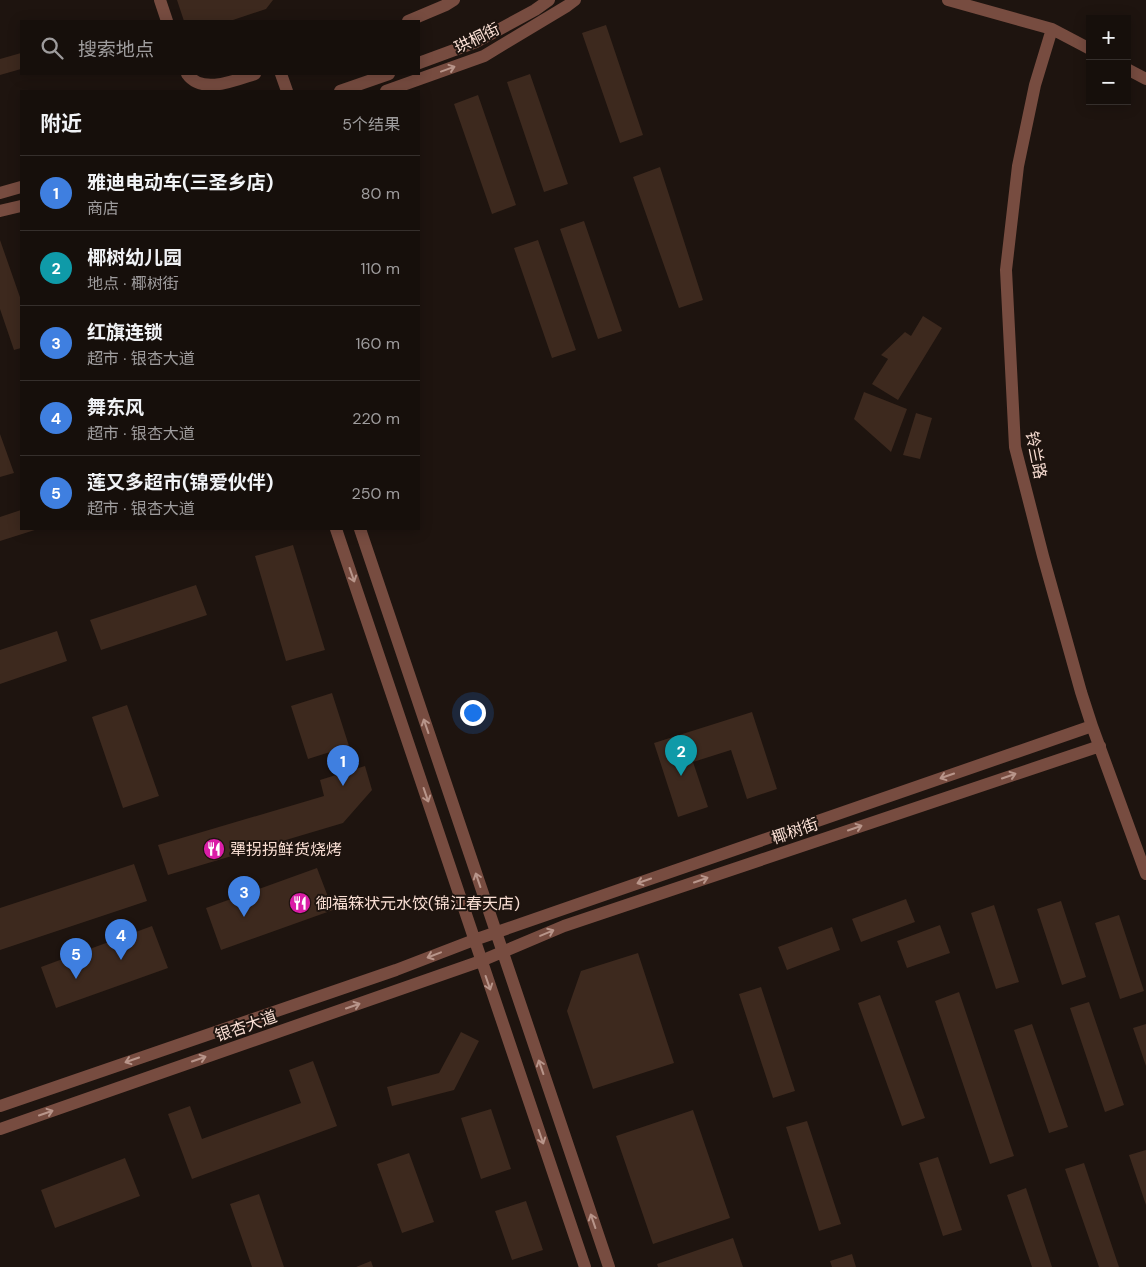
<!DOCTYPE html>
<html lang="zh">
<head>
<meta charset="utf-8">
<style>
  :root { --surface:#160f0b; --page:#1f1814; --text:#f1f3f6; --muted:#9e9c9d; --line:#352f2c; --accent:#1a73e8 }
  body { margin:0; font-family:"DM Sans","Noto Sans SC",sans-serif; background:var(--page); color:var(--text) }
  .controls { position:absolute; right:15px; top:15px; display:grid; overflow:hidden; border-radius:0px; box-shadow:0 2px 12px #0003 }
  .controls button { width:45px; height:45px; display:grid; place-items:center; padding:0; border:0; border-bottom:1px solid var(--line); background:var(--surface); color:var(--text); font:25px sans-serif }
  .you { position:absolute; left:472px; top:712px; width:18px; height:18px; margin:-12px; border:4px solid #fff; border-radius:50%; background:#1a73e8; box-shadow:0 0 0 8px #1a73e833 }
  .badge { display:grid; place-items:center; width:32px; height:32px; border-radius:50%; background:var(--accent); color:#fff; font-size:16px; font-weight:700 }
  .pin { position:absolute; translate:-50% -41px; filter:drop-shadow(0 1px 2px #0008) }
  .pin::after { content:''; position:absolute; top:26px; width:18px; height:15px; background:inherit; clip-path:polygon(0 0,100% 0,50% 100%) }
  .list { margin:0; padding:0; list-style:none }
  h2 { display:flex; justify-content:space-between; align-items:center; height:65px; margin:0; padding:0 20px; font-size:21px }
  h2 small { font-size:16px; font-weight:400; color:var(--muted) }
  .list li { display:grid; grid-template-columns:32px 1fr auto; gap:15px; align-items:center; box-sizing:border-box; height:75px; padding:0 20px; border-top:1px solid var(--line) }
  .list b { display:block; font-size:19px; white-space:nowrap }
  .list p { margin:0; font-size:16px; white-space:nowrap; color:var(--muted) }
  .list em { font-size:16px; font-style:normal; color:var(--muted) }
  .icon { flex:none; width:28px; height:28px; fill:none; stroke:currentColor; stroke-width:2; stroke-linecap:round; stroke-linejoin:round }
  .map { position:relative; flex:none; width:1146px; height:1267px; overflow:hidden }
  .search { position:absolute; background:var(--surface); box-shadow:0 2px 12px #0003; left:20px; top:20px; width:400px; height:55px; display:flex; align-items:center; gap:12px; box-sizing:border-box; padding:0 18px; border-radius:0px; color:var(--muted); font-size:19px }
  .panel { position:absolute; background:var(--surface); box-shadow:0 2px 12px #0003; left:20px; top:90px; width:400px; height:440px; border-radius:0px }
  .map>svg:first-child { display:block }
</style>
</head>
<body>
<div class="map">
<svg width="1146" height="1267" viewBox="0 0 1146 1267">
  <rect width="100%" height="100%" fill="#1e140f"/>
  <!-- building -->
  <path fill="#3d291e" d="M177,0H273L266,9L230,21H184Z
    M606,25L643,135L620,143L582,33Z
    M21,53V69L0,75V59Z
    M530,74L568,184L544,192L507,82Z
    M478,95L516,205L492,214L454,104Z
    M660,167L703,300L679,308L633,177Z
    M584,221L622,331L598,339L560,229Z
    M0,240L21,300V348L14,350L0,309Z
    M538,240L576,350L552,358L514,248Z
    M923,316L942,328L898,400L872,384L888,359L881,355L905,332L911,336Z
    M864,392L907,409L891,452L854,419Z
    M916,413L932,418L920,459L903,455Z
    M0,434L14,473L0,477Z
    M21,510V529H38L0,541V517Z
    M293,545L325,650L286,661L255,556Z
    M196,585L207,615L101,650L90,620Z
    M57,631L67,661L0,684V650Z
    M332,693L349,746L308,759L291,706Z
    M127,705L159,796L123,808L92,717Z
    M752,712L777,789L747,799L731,750L693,762L708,807L678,817L654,743Z
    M365,766L372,790L343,823L168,875L158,845L324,796L320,780Z
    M134,864L147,901L0,950V908Z
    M317,868L333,910L221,950L206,908Z
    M906,899L915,922L861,942L852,919Z
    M1061,901L1086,977L1062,985L1037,909Z
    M994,905L1019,982L996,989L971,913Z
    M1119,915L1144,991L1120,999L1095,923Z
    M940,925L950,953L907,968L897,941Z
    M152,926L168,968L56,1008L41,967Z
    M832,927L840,950L787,970L778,947Z
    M638,953L674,1063L593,1089L567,1011L581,971Z
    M761,987L795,1091L773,1098L739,994Z
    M959,992L1014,1156L990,1164L935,1001Z
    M880,995L925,1118L902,1126L858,1003Z
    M1089,1002L1124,1105L1105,1112L1070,1008Z
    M1032,1024L1068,1127L1049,1133L1014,1030Z
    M1146,1024V1066L1133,1028Z
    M461,1032L479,1041L454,1090L392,1106L387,1087L439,1073Z
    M313,1061L337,1126L192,1179L168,1114L190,1106L202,1139L301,1103L289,1070Z
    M491,1109L511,1169L481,1179L461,1118Z
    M693,1110L730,1218L653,1244L616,1136Z
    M807,1121L841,1224L819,1231L786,1127Z
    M1146,1150V1205L1129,1155Z
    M409,1153L434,1222L402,1233L377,1164Z
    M938,1157L962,1230L943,1236L919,1163Z
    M125,1158L140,1196L55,1228L41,1190Z
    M1084,1163L1119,1267H1099L1065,1169Z
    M1026,1188L1052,1267H1032L1007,1195Z
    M259,1194L284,1267H252L230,1204Z
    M526,1201L543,1250L512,1260L495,1211Z
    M733,1238L743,1267H658L657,1264Z
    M852,1254L856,1267H832L830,1261Z
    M371,1261L373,1267H356Z"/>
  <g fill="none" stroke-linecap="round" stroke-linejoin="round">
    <!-- minor -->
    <path stroke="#774c40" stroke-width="12" d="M160,0L167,21
      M948,0L1052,29L1090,49
      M408,21L446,5L454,0
      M1052,29L1035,85L1018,166L1006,270L1015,447L1043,556L1081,692L1092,726L1146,874
      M419,63L476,42L535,10L549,0
      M1127,69L1146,79
      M187,74C202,95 236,80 255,74
      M281,74L287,91
      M340,91L389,74
      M386,91L484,56L567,6L575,0
      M0,193L21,187
      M0,211L21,206
      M336,529L585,1267
      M360,529L609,1267
      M0,1106L396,970L474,940L1092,726
      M0,1129L481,961L564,926L1100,746"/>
  </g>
  <!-- one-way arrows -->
  <defs><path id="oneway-shaft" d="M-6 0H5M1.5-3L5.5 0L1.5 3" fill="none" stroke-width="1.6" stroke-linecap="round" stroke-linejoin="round" transform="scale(1.25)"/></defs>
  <g stroke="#b8958a">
    <use href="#oneway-shaft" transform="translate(448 69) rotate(-20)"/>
    <use href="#oneway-shaft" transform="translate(352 575) rotate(71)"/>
    <use href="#oneway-shaft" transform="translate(426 726) rotate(-109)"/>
    <use href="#oneway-shaft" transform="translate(947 776) rotate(161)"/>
    <use href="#oneway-shaft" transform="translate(1009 776) rotate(-19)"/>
    <use href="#oneway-shaft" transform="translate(426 795) rotate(71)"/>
    <use href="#oneway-shaft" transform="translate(855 828) rotate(-19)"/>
    <use href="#oneway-shaft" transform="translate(478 880) rotate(-109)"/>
    <use href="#oneway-shaft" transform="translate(701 880) rotate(-19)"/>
    <use href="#oneway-shaft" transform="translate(644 881) rotate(161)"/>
    <use href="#oneway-shaft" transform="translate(547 933) rotate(-23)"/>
    <use href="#oneway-shaft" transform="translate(434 955) rotate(159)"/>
    <use href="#oneway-shaft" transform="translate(488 983) rotate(71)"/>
    <use href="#oneway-shaft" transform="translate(353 1006) rotate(-19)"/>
    <use href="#oneway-shaft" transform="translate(199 1059) rotate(-19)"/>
    <use href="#oneway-shaft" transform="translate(132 1060) rotate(161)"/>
    <use href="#oneway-shaft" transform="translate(541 1067) rotate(-109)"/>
    <use href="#oneway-shaft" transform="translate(46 1113) rotate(-19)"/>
    <use href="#oneway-shaft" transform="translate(541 1137) rotate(71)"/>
    <use href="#oneway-shaft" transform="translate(593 1221) rotate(-109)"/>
  </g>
  <!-- icons -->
  <defs>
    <g id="restaurant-disc" transform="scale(1.125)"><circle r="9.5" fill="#da1da7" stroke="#1e140f"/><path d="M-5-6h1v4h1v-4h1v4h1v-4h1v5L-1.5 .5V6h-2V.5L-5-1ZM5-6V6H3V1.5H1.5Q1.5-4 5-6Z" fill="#fff"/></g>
  </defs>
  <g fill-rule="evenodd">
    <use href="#restaurant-disc" x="214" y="849"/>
    <use href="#restaurant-disc" x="300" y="903"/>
  </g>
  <g text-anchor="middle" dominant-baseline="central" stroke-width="4" stroke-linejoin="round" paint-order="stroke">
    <!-- street labels -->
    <g font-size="16" fill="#f9ded3" stroke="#1e140f">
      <text transform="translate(477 38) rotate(-26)">珙桐街</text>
      <text transform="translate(1036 455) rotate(79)">铃兰路</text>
      <text transform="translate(795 831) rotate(-19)">椰树街</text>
      <text transform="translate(246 1026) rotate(-19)">银杏大道</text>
    </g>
    <!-- poi labels -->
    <g font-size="16" fill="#f9ded3" stroke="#1e140f" text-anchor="start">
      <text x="230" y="849">犟拐拐鲜货烧烤</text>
      <text x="316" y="903">御福箖状元水饺(锦江春天店)</text>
    </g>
  </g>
</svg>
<div class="controls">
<button>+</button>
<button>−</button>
</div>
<div class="you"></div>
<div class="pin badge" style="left:343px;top:786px;background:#3f7fe0">1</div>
<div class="pin badge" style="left:681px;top:776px;background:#0f9aa8">2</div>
<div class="pin badge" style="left:244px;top:917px;background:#3f7fe0">3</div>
<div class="pin badge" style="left:121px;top:960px;background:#3f7fe0">4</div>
<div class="pin badge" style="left:76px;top:979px;background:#3f7fe0">5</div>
<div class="search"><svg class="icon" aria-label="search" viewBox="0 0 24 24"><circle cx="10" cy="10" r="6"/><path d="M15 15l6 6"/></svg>搜索地点</div>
<section class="panel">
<h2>附近<small>5个结果</small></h2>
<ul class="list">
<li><span class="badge" style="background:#3f7fe0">1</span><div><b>雅迪电动车(三圣乡店)</b><p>商店</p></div><em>80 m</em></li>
<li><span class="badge" style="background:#0f9aa8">2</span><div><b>椰树幼儿园</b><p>地点 · 椰树街</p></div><em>110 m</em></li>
<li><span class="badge" style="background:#3f7fe0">3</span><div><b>红旗连锁</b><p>超市 · 银杏大道</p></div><em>160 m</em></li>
<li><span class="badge" style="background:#3f7fe0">4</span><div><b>舞东风</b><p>超市 · 银杏大道</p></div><em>220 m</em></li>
<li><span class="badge" style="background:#3f7fe0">5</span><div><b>莲又多超市(锦爱伙伴)</b><p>超市 · 银杏大道</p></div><em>250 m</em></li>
</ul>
</section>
</div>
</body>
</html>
